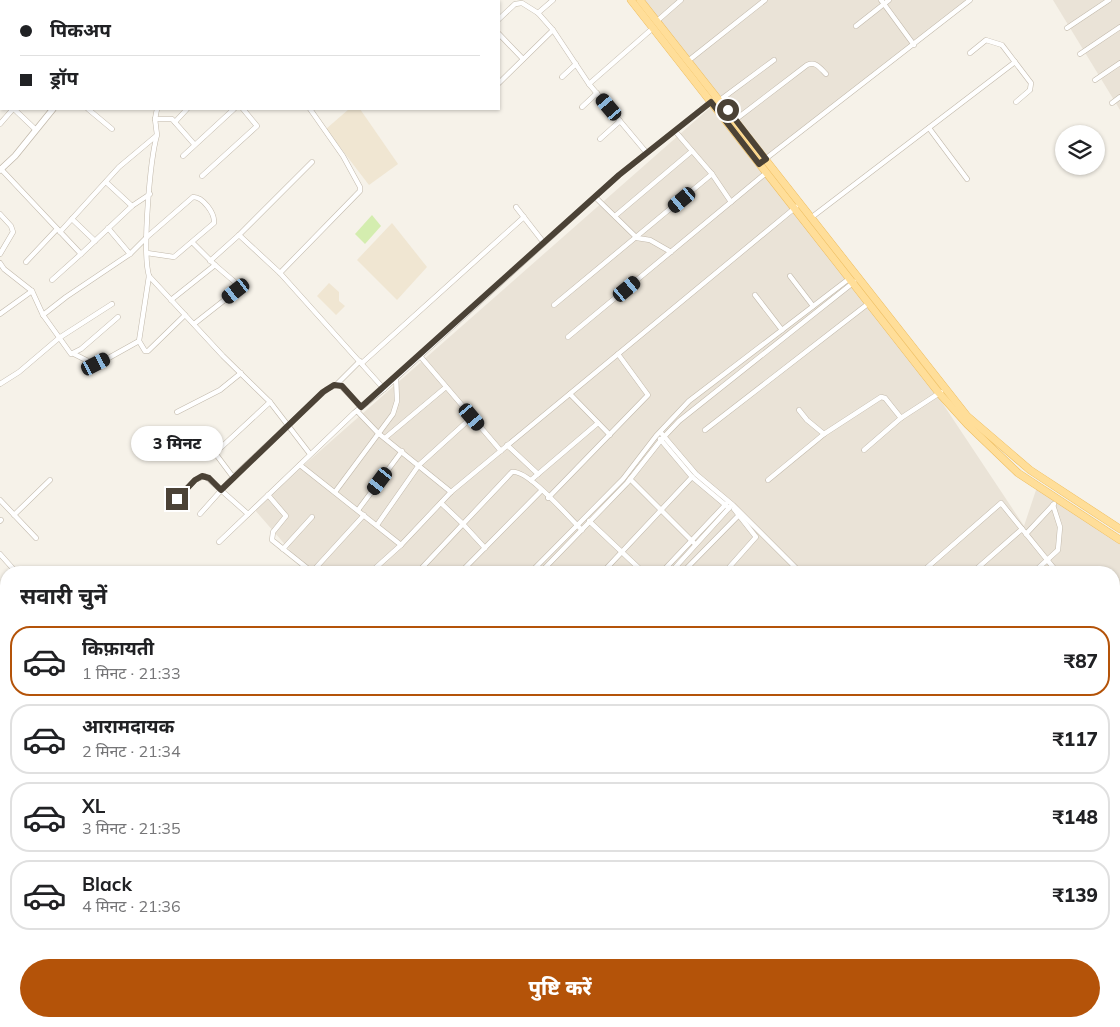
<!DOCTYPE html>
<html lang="hi">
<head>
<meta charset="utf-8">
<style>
	body { margin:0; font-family:Mulish,"Noto Sans Devanagari",sans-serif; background:#f6f6f6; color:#202124; height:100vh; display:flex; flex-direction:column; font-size:19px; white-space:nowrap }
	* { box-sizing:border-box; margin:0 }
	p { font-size:16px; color:#757577 }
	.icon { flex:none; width:28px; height:28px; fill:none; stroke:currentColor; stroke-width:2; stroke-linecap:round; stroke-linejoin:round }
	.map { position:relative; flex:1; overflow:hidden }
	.drawer { position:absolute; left:0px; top:566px; width:1120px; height:461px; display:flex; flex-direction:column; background:#fff; border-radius:20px 20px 0 0; box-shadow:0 1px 4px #0004 }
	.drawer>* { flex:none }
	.banner { position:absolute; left:0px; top:0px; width:500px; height:110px; box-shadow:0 1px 4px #0004; display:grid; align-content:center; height:110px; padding:0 20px; background:#fff }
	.tools { position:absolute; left:1055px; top:125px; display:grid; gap:10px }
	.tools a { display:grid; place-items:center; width:50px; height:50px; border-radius:50%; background:#fff; box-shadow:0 1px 4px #0004; font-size:25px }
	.end { position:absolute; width:22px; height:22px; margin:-11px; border:6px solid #4b4236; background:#fff; box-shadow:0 0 0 2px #fff }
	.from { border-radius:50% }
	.bubble { position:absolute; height:35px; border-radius:18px; background:#fff; box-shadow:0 1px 4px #0004; font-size:16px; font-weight:800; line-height:35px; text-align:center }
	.car { position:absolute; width:15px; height:30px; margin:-15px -8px; border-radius:6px; box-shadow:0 0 4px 1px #0007; background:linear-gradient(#222 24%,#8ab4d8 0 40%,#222 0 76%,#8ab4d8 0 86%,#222 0) }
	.banner b { display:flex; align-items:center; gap:18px; height:48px; font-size:19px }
	.banner b+b { border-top:1px solid #e0e0e0 }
	.banner i { width:12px; height:12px; background:#202124 }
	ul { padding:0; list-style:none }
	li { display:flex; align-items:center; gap:15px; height:70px; margin:0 10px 8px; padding:0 10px; border:2px solid #e0e0e0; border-radius:20px }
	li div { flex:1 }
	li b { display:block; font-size:19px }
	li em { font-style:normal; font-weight:800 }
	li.on { border-color:#b45309 }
	li>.icon { width:45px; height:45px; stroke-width:1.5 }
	h2 { padding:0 20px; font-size:22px; line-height:60px }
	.primary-button { display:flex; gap:10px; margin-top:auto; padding:10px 20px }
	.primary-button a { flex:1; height:58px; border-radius:30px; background:#b45309; color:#fff; font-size:20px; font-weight:800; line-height:58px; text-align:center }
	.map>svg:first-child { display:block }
	.residential { fill:#eae3d7 }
	.education { fill:#f0e6d2 }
	.green { fill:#d4edaf }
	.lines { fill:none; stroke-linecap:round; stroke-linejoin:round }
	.minor-casing { stroke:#c2b9ab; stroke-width:5.5 }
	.tertiary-casing { stroke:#c2b9ab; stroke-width:7 }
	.primary-casing { stroke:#efbe5f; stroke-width:8 }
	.minor { stroke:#fff; stroke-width:4.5 }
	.tertiary { stroke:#fff; stroke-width:5.5 }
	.primary { stroke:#ffde99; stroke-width:7 }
	.route { stroke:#4b4236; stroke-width:6 }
</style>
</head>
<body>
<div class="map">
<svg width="1120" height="1027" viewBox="0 0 1120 1027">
	<rect width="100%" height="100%" fill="#f6f2e9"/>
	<!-- residential -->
	<g class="residential">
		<path d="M644,0H968L766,159Z"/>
		<path d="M1053,0H1120V110Z"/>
		<path d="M713,105L860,279L1024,526L1037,487L1120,536V857L1114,864V572H309L254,509Z"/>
	</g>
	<!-- education -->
	<g class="education">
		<path d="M349,109H360L398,164L369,185L326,129Z"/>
		<path d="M392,223L427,267L397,300L357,260Z"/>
		<path d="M329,283L339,292V301L345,306L336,315L317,296Z"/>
	</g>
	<!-- green -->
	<path class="green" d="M372,215L381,226L365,244L355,234Z"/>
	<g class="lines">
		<!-- minor casing -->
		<g class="minor-casing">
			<g id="minor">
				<path d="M34,0L36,1"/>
				<path d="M67,0L68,1"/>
				<path d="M117,0L118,1"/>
				<path d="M208,0L209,1"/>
				<path d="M385,0L386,1"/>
				<path d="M410,0L411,1"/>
				<path d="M881,0L914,45"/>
				<path d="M166,1V0"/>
				<path d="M200,1L201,0"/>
				<path d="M247,1L248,0"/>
				<path d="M291,1L293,0"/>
				<path d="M348,1L349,0"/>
				<path d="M421,1L422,0"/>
				<path d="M0,5L1,6"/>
				<path d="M538,13L553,0"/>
				<path d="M499,19L515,4L522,3L538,13L553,30L499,83"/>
				<path d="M657,21L681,0"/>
				<path d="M856,26L889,0"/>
				<path d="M1067,28L1109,0"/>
				<path d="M553,30L589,84L646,152"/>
				<path d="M499,34L523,59"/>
				<path d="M0,36L1,35"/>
				<path d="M0,48L1,49"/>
				<path d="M970,53L986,40L1002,45L1031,83L1030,90L1016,102"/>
				<path d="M1080,54L1120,27"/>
				<path d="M688,61L765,0"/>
				<path d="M562,77L576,64"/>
				<path d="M1095,80L1120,63"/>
				<path d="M589,84L653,28"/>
				<path d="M0,95L1,96"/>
				<path d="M720,100L774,60"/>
				<path d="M1112,103L1120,97"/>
				<path d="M582,107L597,93"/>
				<path d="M14,109L36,130"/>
				<path d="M88,109L112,129"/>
				<path d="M157,109L155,119L157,135C150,160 142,252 149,276L223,356L270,402L310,454"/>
				<path d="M155,119H172L194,144"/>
				<path d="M735,120L807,65C816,61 820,68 826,74"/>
				<path d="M175,122L187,109"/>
				<path d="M0,124L13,109"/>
				<path d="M929,128L967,179"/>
				<path d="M675,131L712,174L731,202"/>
				<path d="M600,139L620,121"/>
				<path d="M183,156L234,109"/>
				<path d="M764,160L970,0"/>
				<path d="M1,169L81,254L132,206L150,194"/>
				<path d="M202,176L257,126L243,109"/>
				<path d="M106,182L132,206"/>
				<path d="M595,197L637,238L650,240L671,252"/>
				<path d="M516,207L544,243"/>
				<path d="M0,214L11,226L13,232L0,254"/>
				<path d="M615,216L692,151"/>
				<path d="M812,217L1015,62"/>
				<path d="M72,219L95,241"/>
				<path d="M108,228L130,254"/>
				<path d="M60,232L119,167L156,136"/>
				<path d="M239,235L312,162"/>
				<path d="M210,261L239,235L280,273L384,389"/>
				<path d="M26,262L57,229"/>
				<path d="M0,263L4,269L32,291L43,315L71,354L81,349L118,317"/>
				<path d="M280,273L360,191V187L343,156L310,109"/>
				<path d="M149,276L139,341L145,351H148L185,315"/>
				<path d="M790,276L813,306"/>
				<path d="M52,280L81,254"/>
				<path d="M755,295L782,330"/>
				<path d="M171,300L215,265L193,243"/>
				<path d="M554,305L712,174"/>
				<path d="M0,314L32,291"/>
				<path d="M43,315L66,297L130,254L147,237L193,197C203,197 215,213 214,223L174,257L147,253"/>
				<path d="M194,324L236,291V283L215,265"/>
				<path d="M568,337L766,173"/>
				<path d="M74,354L96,365L139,341"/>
				<path d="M420,356L501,451"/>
				<path d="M362,363L524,217"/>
				<path d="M0,384L19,372L59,338L112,304"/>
				<path d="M337,384L360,361"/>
				<path d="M570,394L610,435"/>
				<path d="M799,410L807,420L824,434L881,397L885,398L901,418L941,392"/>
				<path d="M357,411L378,433L451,492"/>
				<path d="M177,412L220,390L241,373"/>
				<path d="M705,430L869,303"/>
				<path d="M662,434L696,474L733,505L800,572"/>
				<path d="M385,438L446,387"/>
				<path d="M660,439L692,477L729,508"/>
				<path d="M507,445L538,474"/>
				<path d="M864,450L901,418"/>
				<path d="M300,465L401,545"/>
				<path d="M233,477L215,453L270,402"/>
				<path d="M630,479L695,544"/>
				<path d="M531,480L598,423"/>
				<path d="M768,480L824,434"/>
				<path d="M335,492L393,414L397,401L396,376"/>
				<path d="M268,495L286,516L273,532L272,540L312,572"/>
				<path d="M548,498L648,395L618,354"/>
				<path d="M177,499L195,480L205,476L248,514"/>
				<path d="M0,500L36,538"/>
				<path d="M358,510L402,451"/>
				<path d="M200,514L233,477L327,389L339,384L361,407"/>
				<path d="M14,515L50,480"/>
				<path d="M0,521L1,520"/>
				<path d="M589,521L643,572"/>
				<path d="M377,525L419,465L472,417"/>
				<path d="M1026,534L1054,504"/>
				<path d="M219,542L354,413L384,389L619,175L712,101"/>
				<path d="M485,548L463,524L512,472C528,469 569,518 582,530"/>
				<path d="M283,549L312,517"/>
				<path d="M0,554L16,572"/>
				<path d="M312,572L364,515"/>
				<path d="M371,572L401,545L451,492L796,207"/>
				<path d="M418,572L463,524L441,503"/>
				<path d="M461,572L541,491"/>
				<path d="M531,572L623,479L656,436L689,401L850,278"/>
				<path d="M541,572L627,483L661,440L679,421L854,282"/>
				<path d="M603,572L692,477"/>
				<path d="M662,572L726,504"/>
				<path d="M671,572L730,507"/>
				<path d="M683,572L739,515"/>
				<path d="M725,572L756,537L734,509"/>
				<path d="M922,572L1001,503L1057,572"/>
				<path d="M973,572L1022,529"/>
				<path d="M1034,572L1058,550L1060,527L1053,505"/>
				<path d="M0,594L6,589"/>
				<path d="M1114,607L1120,600"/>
				<path d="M0,653L6,660"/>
				<path d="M1114,658L1120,669"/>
				<path d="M1114,715L1120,709"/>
				<path d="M1114,764L1120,758"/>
				<path d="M1114,809L1120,803"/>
				<path d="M0,817L6,829"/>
				<path d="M1114,850L1120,844"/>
				<path d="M0,897L6,895"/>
				<path d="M1114,898L1120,893"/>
				<path d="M1114,944L1120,939"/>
				<path d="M2,953L6,949"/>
				<path d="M1114,976L1120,980"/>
				<path d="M1114,979L1120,973"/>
				<path d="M0,982L6,995"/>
				<path d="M19,1021L22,1027"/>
				<path d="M401,1021L407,1027"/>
				<path d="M474,1021L480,1027"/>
				<path d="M484,1021L489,1027"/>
				<path d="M941,1021L950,1027"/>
				<path d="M236,1027L242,1021"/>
				<path d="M283,1027L289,1021"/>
				<path d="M450,1027L455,1021"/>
				<path d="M824,1027L828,1021"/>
				<path d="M862,1027L866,1021"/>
				<path d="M895,1027L899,1021"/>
				<path d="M933,1027L937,1021"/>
				<path d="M961,1027L965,1021"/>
				<path d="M997,1027L1001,1021"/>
				<path d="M1038,1027L1043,1021"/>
				<path d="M1063,1027L1065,1021"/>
				<path d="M1097,1027L1099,1021"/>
			</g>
		</g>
		<!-- tertiary casing -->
		<g class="tertiary-casing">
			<g id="tertiary">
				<path d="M152,1L153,0"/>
				<path d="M0,170L15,156L53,109"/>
			</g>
		</g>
		<!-- primary casing -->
		<g class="primary-casing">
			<g id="primary">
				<path d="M631,0L939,393L967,424L1018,473L1120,540"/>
				<path d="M640,0L967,416L1030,470L1120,529"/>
			</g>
		</g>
		<!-- minor -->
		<use href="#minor" class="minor"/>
		<!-- tertiary -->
		<use href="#tertiary" class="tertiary"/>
		<!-- primary -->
		<use href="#primary" class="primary"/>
	</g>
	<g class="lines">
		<!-- route -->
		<path class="route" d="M177,499L195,480L202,476L209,478L221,490L323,392L334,385L342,386L361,407L619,175L711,102L759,164L766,159L728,110"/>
	</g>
</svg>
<div class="tools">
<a><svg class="icon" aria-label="layers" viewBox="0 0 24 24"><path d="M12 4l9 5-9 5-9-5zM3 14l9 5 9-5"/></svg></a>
</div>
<i class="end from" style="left:728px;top:110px"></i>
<i class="end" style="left:177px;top:499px"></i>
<div class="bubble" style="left:131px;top:426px;width:92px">3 मिनट</div>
<i class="car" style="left:609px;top:107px;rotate:320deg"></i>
<i class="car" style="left:682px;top:200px;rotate:230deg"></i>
<i class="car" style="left:627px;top:289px;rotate:50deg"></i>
<i class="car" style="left:236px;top:291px;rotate:232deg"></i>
<i class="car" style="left:96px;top:364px;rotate:63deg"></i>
<i class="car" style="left:472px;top:417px;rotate:140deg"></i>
<i class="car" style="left:380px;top:481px;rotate:217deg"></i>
<div class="banner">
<b><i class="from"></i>पिकअप</b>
<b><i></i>ड्रॉप</b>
</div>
<section class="drawer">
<h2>सवारी चुनें</h2>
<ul>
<li class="on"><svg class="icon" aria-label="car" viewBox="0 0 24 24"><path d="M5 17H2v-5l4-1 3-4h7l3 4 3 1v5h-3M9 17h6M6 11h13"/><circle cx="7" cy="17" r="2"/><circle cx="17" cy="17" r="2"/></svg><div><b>किफ़ायती</b><p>1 मिनट · 21:33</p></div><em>₹87</em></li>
<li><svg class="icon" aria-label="car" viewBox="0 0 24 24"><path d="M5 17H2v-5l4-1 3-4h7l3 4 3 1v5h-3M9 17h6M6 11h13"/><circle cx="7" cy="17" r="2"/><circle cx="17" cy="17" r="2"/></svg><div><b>आरामदायक</b><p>2 मिनट · 21:34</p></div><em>₹117</em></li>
<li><svg class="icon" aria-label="car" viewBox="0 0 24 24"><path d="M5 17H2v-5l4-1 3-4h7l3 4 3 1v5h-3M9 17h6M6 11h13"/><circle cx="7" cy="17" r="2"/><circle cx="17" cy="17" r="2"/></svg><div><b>XL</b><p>3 मिनट · 21:35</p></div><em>₹148</em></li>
<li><svg class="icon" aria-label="car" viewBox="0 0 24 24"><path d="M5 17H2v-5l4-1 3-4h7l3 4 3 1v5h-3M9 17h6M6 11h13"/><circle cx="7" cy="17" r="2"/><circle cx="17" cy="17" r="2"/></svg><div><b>Black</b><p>4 मिनट · 21:36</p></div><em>₹139</em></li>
</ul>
<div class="primary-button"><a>पुष्टि करें</a></div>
</section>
</div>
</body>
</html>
